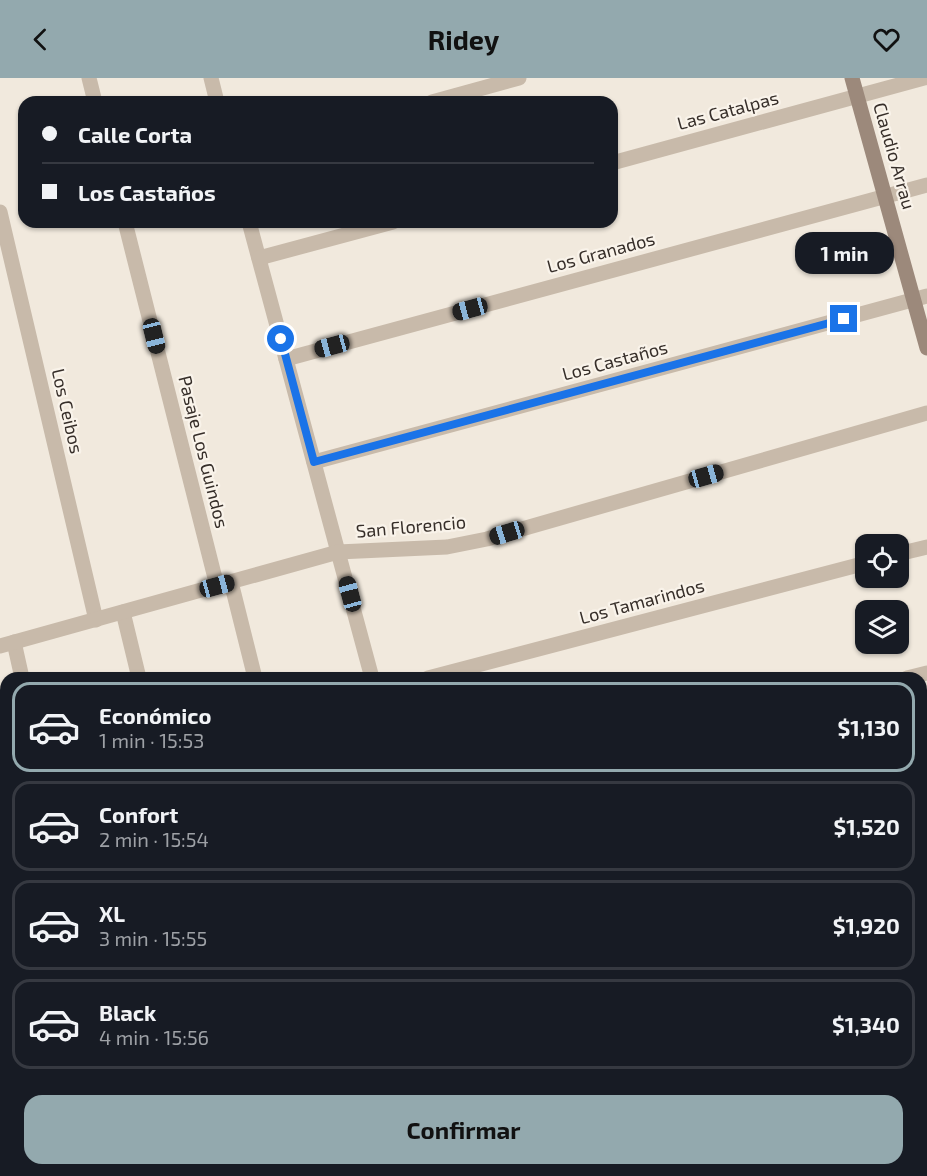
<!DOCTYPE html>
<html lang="es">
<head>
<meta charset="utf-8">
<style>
	body { margin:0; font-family:"Exo 2",sans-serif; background:#242831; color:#f1f3f6; height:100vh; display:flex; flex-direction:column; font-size:22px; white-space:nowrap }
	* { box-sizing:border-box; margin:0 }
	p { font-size:20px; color:#9ea1a6 }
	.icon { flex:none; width:33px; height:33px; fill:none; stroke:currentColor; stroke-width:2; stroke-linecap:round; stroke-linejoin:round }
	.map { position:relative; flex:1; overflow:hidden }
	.sheet { position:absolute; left:0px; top:594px; width:927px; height:504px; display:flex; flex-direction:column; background:#171b24; border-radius:18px 18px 0 0; box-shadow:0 2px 4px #0004 }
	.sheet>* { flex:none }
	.hud { position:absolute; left:18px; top:18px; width:600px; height:132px; border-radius:18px; box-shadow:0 2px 4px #0004; display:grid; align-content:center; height:132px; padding:0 24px; background:#171b24 }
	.tools { position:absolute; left:855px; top:456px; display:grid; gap:12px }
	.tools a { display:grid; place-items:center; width:54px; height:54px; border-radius:12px; background:#171b24; box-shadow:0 2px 4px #0004; font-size:30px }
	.end { position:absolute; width:27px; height:27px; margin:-14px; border:8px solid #1a73e8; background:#fff; box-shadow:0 0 0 3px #fff }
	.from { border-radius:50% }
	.bubble { position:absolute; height:42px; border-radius:18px; background:#171b24; box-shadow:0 2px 4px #0004; font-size:20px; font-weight:700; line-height:42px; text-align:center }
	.car { position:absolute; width:18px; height:36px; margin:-18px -9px; border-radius:8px; box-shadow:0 0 4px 2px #0007; background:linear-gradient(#222 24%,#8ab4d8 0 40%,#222 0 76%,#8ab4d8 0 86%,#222 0) }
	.hud b { display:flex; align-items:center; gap:21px; height:57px; font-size:22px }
	.hud b+b { border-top:2px solid #363941 }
	.hud i { width:15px; height:15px; background:#f1f3f6 }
	ul { padding:10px 0 0; list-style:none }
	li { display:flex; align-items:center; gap:18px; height:90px; margin:0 12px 9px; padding:0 12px; border:3px solid #363941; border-radius:18px }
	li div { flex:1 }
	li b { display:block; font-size:22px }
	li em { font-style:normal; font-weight:700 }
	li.current { border-color:#93a9ae }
	li>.icon { width:54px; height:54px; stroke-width:1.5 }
	.button { display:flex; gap:12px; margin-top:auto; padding:12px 24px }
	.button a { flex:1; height:69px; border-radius:18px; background:#93a9ae; color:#111; font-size:24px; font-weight:700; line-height:69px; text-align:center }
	header { display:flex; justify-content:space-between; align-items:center; height:78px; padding:0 24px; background:#93a9ae; color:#111; font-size:27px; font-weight:700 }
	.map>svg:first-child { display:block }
	.building { fill:#bf704e }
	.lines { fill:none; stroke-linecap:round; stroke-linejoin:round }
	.path { stroke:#b4a494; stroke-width:4; stroke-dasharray:3 3; stroke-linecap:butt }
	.street { stroke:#c8baaa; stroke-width:15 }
	.secondary { stroke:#9c897b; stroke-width:15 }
	.primary { stroke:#77665b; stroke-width:15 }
	.route { stroke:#1a73e8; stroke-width:8 }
	.labels { text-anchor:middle; stroke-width:4.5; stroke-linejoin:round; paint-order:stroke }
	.street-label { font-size:18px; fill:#362e29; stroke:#f9f3ea }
</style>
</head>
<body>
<header><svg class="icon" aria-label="back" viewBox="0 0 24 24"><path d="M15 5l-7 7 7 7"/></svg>Ridey<svg class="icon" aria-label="heart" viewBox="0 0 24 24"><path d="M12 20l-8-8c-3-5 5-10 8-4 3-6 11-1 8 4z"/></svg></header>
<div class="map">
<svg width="927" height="1098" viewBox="0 0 927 1098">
	<rect width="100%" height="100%" fill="#f1e9dd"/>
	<!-- building -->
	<path class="building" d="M770,1092H829L830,1098H772Z"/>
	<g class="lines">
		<!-- path -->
		<path class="path" d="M679,1098L701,1092"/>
		<!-- street -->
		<g class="street">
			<path d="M89,0L95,24"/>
			<path d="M211,0L217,24"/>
			<path d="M432,24L519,0"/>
			<path d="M612,85L924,0"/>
			<path d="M0,134L96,542"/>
			<path d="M125,144L217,508"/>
			<path d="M249,144L372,600"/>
			<path d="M259,180L393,144"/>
			<path d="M286,281L927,107"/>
			<path d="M314,384L927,218"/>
			<path d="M898,476L927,469"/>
			<path d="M231,504L255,600"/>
			<path d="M123,534L139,600"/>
			<path d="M14,564L22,600"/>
			<path d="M0,568L338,474L447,469L487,461L927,335"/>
			<path d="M428,600L866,485"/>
			<path d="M907,600L927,595"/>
			<path d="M921,720L927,719"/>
			<path d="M921,843L927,841"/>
			<path d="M0,1015L6,1043"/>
			<path d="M16,1092L18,1098"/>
			<path d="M137,1092L138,1098"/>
			<path d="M260,1092L262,1098"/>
			<path d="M381,1092L383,1098"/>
			<path d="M754,1092L755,1098"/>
		</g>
		<!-- secondary -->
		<path class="secondary" d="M852,0L927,270"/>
		<!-- primary -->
		<g class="primary">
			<path d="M921,989L927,987"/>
			<path d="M921,1022L927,1020"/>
			<path d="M504,1098L526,1092"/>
			<path d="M639,1098L661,1092"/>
		</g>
	</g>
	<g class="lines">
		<!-- route -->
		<path class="route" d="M281,261L314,384L844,241"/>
	</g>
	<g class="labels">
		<!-- street labels -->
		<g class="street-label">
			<text transform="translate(728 33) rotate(-15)" y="6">Las Catalpas</text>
			<text transform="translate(894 78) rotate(74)" y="6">Claudio Arrau</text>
			<text transform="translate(601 175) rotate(-15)" y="6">Los Granados</text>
			<text transform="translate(615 283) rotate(-15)" y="6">Los Castaños</text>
			<text transform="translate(67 333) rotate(77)" y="6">Los Ceibos</text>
			<text transform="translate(203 374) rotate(76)" y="6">Pasaje Los Guindos</text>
			<text transform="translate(411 449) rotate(-5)" y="6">San Florencio</text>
			<text transform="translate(642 524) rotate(-15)" y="6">Los Tamarindos</text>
		</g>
	</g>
</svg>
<div class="tools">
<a><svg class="icon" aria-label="locate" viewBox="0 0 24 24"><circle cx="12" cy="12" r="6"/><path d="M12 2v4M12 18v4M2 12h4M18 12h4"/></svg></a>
<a><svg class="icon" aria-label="layers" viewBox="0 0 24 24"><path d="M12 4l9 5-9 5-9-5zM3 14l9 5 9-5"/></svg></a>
</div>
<i class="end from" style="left:281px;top:261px"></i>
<i class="end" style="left:844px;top:241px"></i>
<div class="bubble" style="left:795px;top:154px;width:99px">1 min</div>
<i class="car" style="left:470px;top:231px;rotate:255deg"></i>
<i class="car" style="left:154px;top:258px;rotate:166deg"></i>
<i class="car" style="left:332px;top:268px;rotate:255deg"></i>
<i class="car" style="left:706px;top:398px;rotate:74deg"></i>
<i class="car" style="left:507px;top:455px;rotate:253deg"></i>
<i class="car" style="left:217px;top:508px;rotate:75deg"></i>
<i class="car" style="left:350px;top:516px;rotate:345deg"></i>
<div class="hud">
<b><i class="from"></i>Calle Corta</b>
<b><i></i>Los Castaños</b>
</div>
<section class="sheet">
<ul>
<li class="current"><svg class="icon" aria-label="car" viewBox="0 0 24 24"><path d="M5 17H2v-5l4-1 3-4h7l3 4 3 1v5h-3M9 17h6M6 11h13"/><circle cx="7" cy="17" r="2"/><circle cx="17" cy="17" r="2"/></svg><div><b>Económico</b><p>1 min · 15:53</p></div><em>$1,130</em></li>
<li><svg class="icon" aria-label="car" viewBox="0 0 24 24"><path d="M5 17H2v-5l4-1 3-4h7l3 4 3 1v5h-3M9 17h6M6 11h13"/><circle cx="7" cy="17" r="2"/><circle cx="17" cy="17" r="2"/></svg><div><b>Confort</b><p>2 min · 15:54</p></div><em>$1,520</em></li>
<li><svg class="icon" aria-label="car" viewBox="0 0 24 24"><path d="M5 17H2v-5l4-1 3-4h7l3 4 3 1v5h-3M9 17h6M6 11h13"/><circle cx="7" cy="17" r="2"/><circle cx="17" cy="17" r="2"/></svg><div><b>XL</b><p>3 min · 15:55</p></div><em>$1,920</em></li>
<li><svg class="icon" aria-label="car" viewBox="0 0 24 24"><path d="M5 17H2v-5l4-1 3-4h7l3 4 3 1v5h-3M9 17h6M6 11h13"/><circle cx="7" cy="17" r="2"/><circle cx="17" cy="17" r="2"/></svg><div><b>Black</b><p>4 min · 15:56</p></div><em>$1,340</em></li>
</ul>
<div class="button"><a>Confirmar</a></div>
</section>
</div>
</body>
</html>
